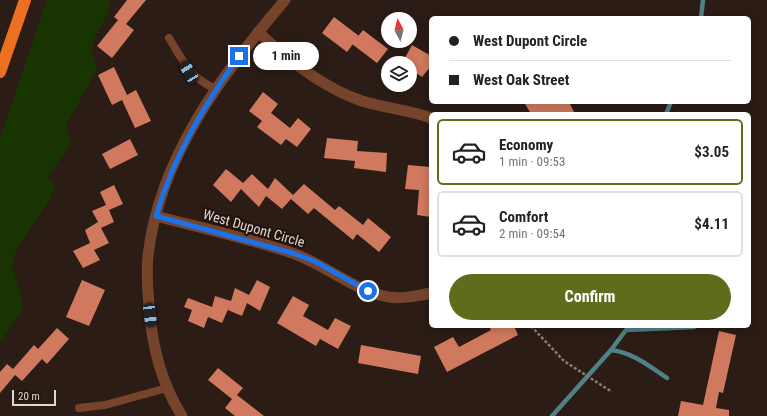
<!DOCTYPE html>
<html lang="en">
<head>
<meta charset="utf-8">
<style>
	body { margin:0; font-family:"Roboto Condensed",sans-serif; background:#f2f2f2; color:#222; height:100vh; display:flex; flex-direction:column; font-size:15px; white-space:nowrap }
	* { box-sizing:border-box; margin:0 }
	p { font-size:13px; color:#767676 }
	.icon { flex:none; width:22px; height:22px; fill:none; stroke:currentColor; stroke-width:2; stroke-linecap:round; stroke-linejoin:round }
	.map { position:relative; flex:1; overflow:hidden }
	.panel { position:absolute; left:429px; top:112px; width:322px; height:216px; display:flex; flex-direction:column; background:#fff; border-radius:6px; box-shadow:0 2px 10px #0003 }
	.panel>* { flex:none }
	.banner { position:absolute; left:429px; top:16px; width:322px; height:88px; border-radius:6px; box-shadow:0 2px 10px #0003; display:grid; align-content:center; height:88px; padding:0 20px; background:#fff }
	.needle { width:26px; rotate:353deg }
	.controls { position:absolute; left:381px; top:12px; display:grid; gap:8px }
	.controls a { display:grid; place-items:center; width:36px; height:36px; border-radius:50%; background:#fff; box-shadow:0 2px 10px #0003; font-size:20px }
	.scale { position:absolute; left:12px; bottom:10px; width:44px; box-sizing:border-box; padding-left:4px; border:2px solid #e0d5d0; border-top:0; font-size:11px; line-height:14px; white-space:nowrap; color:#e0d5d0; -webkit-text-stroke:3px #21120c; paint-order:stroke }
	.end { position:absolute; width:18px; height:18px; margin:-9px; border:5px solid #1a73e8; background:#fff; box-shadow:0 0 0 2px #fff }
	.from { border-radius:50% }
	.bubble { position:absolute; height:28px; border-radius:14px; background:#fff; box-shadow:0 2px 10px #0003; font-size:13px; font-weight:700; line-height:28px; text-align:center }
	.car { position:absolute; width:12px; height:24px; margin:-12px -6px; border-radius:5px; box-shadow:0 0 3px 1px #0007; background:linear-gradient(#222 24%,#8ab4d8 0 40%,#222 0 76%,#8ab4d8 0 86%,#222 0) }
	.banner b { display:flex; align-items:center; gap:14px; height:38px; font-size:15px }
	.banner b+b { border-top:1px solid #e0e0e0 }
	.banner i { width:10px; height:10px; background:#222 }
	ul { padding:7px 0 0; list-style:none }
	li { display:flex; align-items:center; gap:12px; height:66px; margin:0 8px 6px; padding:0 12px; border:2px solid #e0e0e0; border-radius:6px }
	li div { flex:1 }
	li b { display:block; font-size:15px }
	li em { font-style:normal; font-weight:700 }
	li.selected { border-color:#606c1b }
	li>.icon { width:36px; height:36px; stroke-width:1.5 }
	.primary-button { display:flex; gap:8px; margin-top:auto; padding:8px 20px }
	.primary-button a { flex:1; height:46px; border-radius:24px; background:#606c1b; color:#fff; font-size:16px; font-weight:700; line-height:46px; text-align:center }
	.map>svg:first-child { display:block }
	.green { fill:#183501 }
	.lines { fill:none; stroke-linecap:round; stroke-linejoin:round }
	.stream { stroke:#508186; stroke-width:4.5 }
	.building { fill:#d0795f }
	.path { stroke:#897c76; stroke-width:2.5; stroke-dasharray:3 2; stroke-linecap:butt }
	.service { stroke:#76442a; stroke-width:8 }
	.minor { stroke:#76442a; stroke-width:11 }
	.motorway { stroke:#ed6f22; stroke-width:12 }
	.route { stroke:#1a73e8; stroke-width:5 }
	.labels { text-anchor:middle; stroke-width:4; stroke-linejoin:round; paint-order:stroke }
	.street-label { font-size:14px; fill:#e0d5d0; stroke:#21120c }
</style>
</head>
<body>
<div class="map">
<svg width="767" height="416" viewBox="0 0 767 416">
	<rect width="100%" height="100%" fill="#2b1c15"/>
	<!-- green -->
	<path class="green" d="M47,0H109C111,20 93,30 92,50C92,56 95,63 97,69L66,126L71,143L48,176L55,187L50,199L16,250L12,267L19,288L23,309L0,343V138Z"/>
	<g class="lines">
		<!-- stream -->
		<g class="stream">
			<path d="M701,18L703,0"/>
			<path d="M666,114L671,102"/>
			<path d="M627,330L694,327"/>
			<path d="M611,350C634,353 649,366 667,378"/>
			<path d="M552,416L611,350L629,326"/>
		</g>
	</g>
	<!-- building -->
	<g class="building">
		<path d="M127,0H146L126,24L134,30L112,58L97,46L118,20L114,17Z"/>
		<path d="M334,17L359,36L347,52L322,33Z"/>
		<path d="M363,30L388,49L377,63L352,44Z"/>
		<path d="M412,45L431,56V66L422,77L410,69V63H402Z"/>
		<path d="M114,67L127,95L136,90L151,121L135,128L122,100L112,105L98,75Z"/>
		<path d="M263,92L278,104L271,113L290,128L298,118L311,129L297,147L286,139L281,145L257,127L262,121L249,111Z"/>
		<path d="M524,102H569L575,114H531Z"/>
		<path d="M327,138L358,141L357,151L387,153L386,172L354,168L355,161L324,158Z"/>
		<path d="M130,139L138,155L110,169L102,154Z"/>
		<path d="M408,165L430,167L429,188H431V217L417,215L419,190L405,189Z"/>
		<path d="M226,169L243,183L252,174L268,189L275,178L293,195L304,184L335,210L339,206L363,225L368,218L391,237L379,252L357,234L353,240L314,208L308,214L291,199L282,209L266,196L259,207L241,189L231,202L213,185Z"/>
		<path d="M114,185L123,204L109,210L114,222L101,228L109,243L94,250L100,260L83,268L73,251L90,243L85,230L98,222L92,211L106,205L100,192Z"/>
		<path d="M82,280L105,290L89,326L66,317Z"/>
		<path d="M257,280L270,287L260,311L247,303L242,316L228,310L230,305L222,323L208,317L204,328L188,321L192,310L184,307L188,298L212,307L215,296L231,301L235,288L249,295Z"/>
		<path d="M293,296L309,305L303,316L328,330L335,318L351,326L338,349L320,339L316,346L277,323Z"/>
		<path d="M489,326H514L518,335L447,372L434,347L453,337L459,347L491,330Z"/>
		<path d="M57,328L69,339L47,364L42,359L22,381L15,375L0,393V372L7,364L13,369L34,345L38,349Z"/>
		<path d="M719,331L736,335L723,393L719,392L716,408L729,410V416H678L681,401L703,405Z"/>
		<path d="M361,345L421,356L418,374L358,363Z"/>
		<path d="M218,368L243,388L237,395L264,416H235L225,408L232,399L208,380Z"/>
	</g>
	<g class="lines">
		<!-- path -->
		<path class="path" d="M531,326L564,361L612,392"/>
		<!-- service -->
		<g class="service">
			<path d="M169,38C184,62 189,77 216,89"/>
			<path d="M79,408L105,405L167,388"/>
		</g>
		<!-- minor -->
		<g class="minor">
			<path d="M258,32C288,60 323,88 362,101C385,108 409,110 431,118"/>
			<path d="M156,216C201,228 247,238 292,253C325,264 353,291 389,297C403,299 417,296 431,293"/>
			<path d="M182,416C161,383 152,346 149,307C148,290 146,273 148,256C159,157 223,73 285,0"/>
		</g>
		<!-- motorway -->
		<path class="motorway" d="M0,72L25,0"/>
	</g>
	<g class="lines">
		<!-- route -->
		<path class="route" d="M239,56C204,106 173,157 156,216L292,253L314,261L368,291"/>
	</g>
	<g class="labels">
		<!-- street labels -->
		<g class="street-label">
			<text transform="translate(254 228) rotate(16)" y="5">West Dupont Circle</text>
		</g>
	</g>
</svg>
<div class="controls">
<a><svg class="needle" viewBox="-14 -14 28 28"><path d="M0-13l5 13h-10z" fill="#e53935"/><path d="M0 13l5-13h-10z" fill="#767676"/></svg></a>
<a><svg class="icon" aria-label="layers" viewBox="0 0 24 24"><path d="M12 4l9 5-9 5-9-5zM3 14l9 5 9-5"/></svg></a>
</div>
<div class="scale">20 m</div>
<i class="end from" style="left:368px;top:291px"></i>
<i class="end" style="left:239px;top:56px"></i>
<div class="bubble" style="left:253px;top:42px;width:66px">1 min</div>
<i class="car" style="left:189px;top:72px;rotate:329deg"></i>
<i class="car" style="left:150px;top:315px;rotate:173deg"></i>
<div class="banner">
<b><i class="from"></i>West Dupont Circle</b>
<b><i></i>West Oak Street</b>
</div>
<section class="panel">
<ul>
<li class="selected"><svg class="icon" aria-label="car" viewBox="0 0 24 24"><path d="M5 17H2v-5l4-1 3-4h7l3 4 3 1v5h-3M9 17h6M6 11h13"/><circle cx="7" cy="17" r="2"/><circle cx="17" cy="17" r="2"/></svg><div><b>Economy</b><p>1 min · 09:53</p></div><em>$3.05</em></li>
<li><svg class="icon" aria-label="car" viewBox="0 0 24 24"><path d="M5 17H2v-5l4-1 3-4h7l3 4 3 1v5h-3M9 17h6M6 11h13"/><circle cx="7" cy="17" r="2"/><circle cx="17" cy="17" r="2"/></svg><div><b>Comfort</b><p>2 min · 09:54</p></div><em>$4.11</em></li>
</ul>
<div class="primary-button"><a>Confirm</a></div>
</section>
</div>
</body>
</html>
